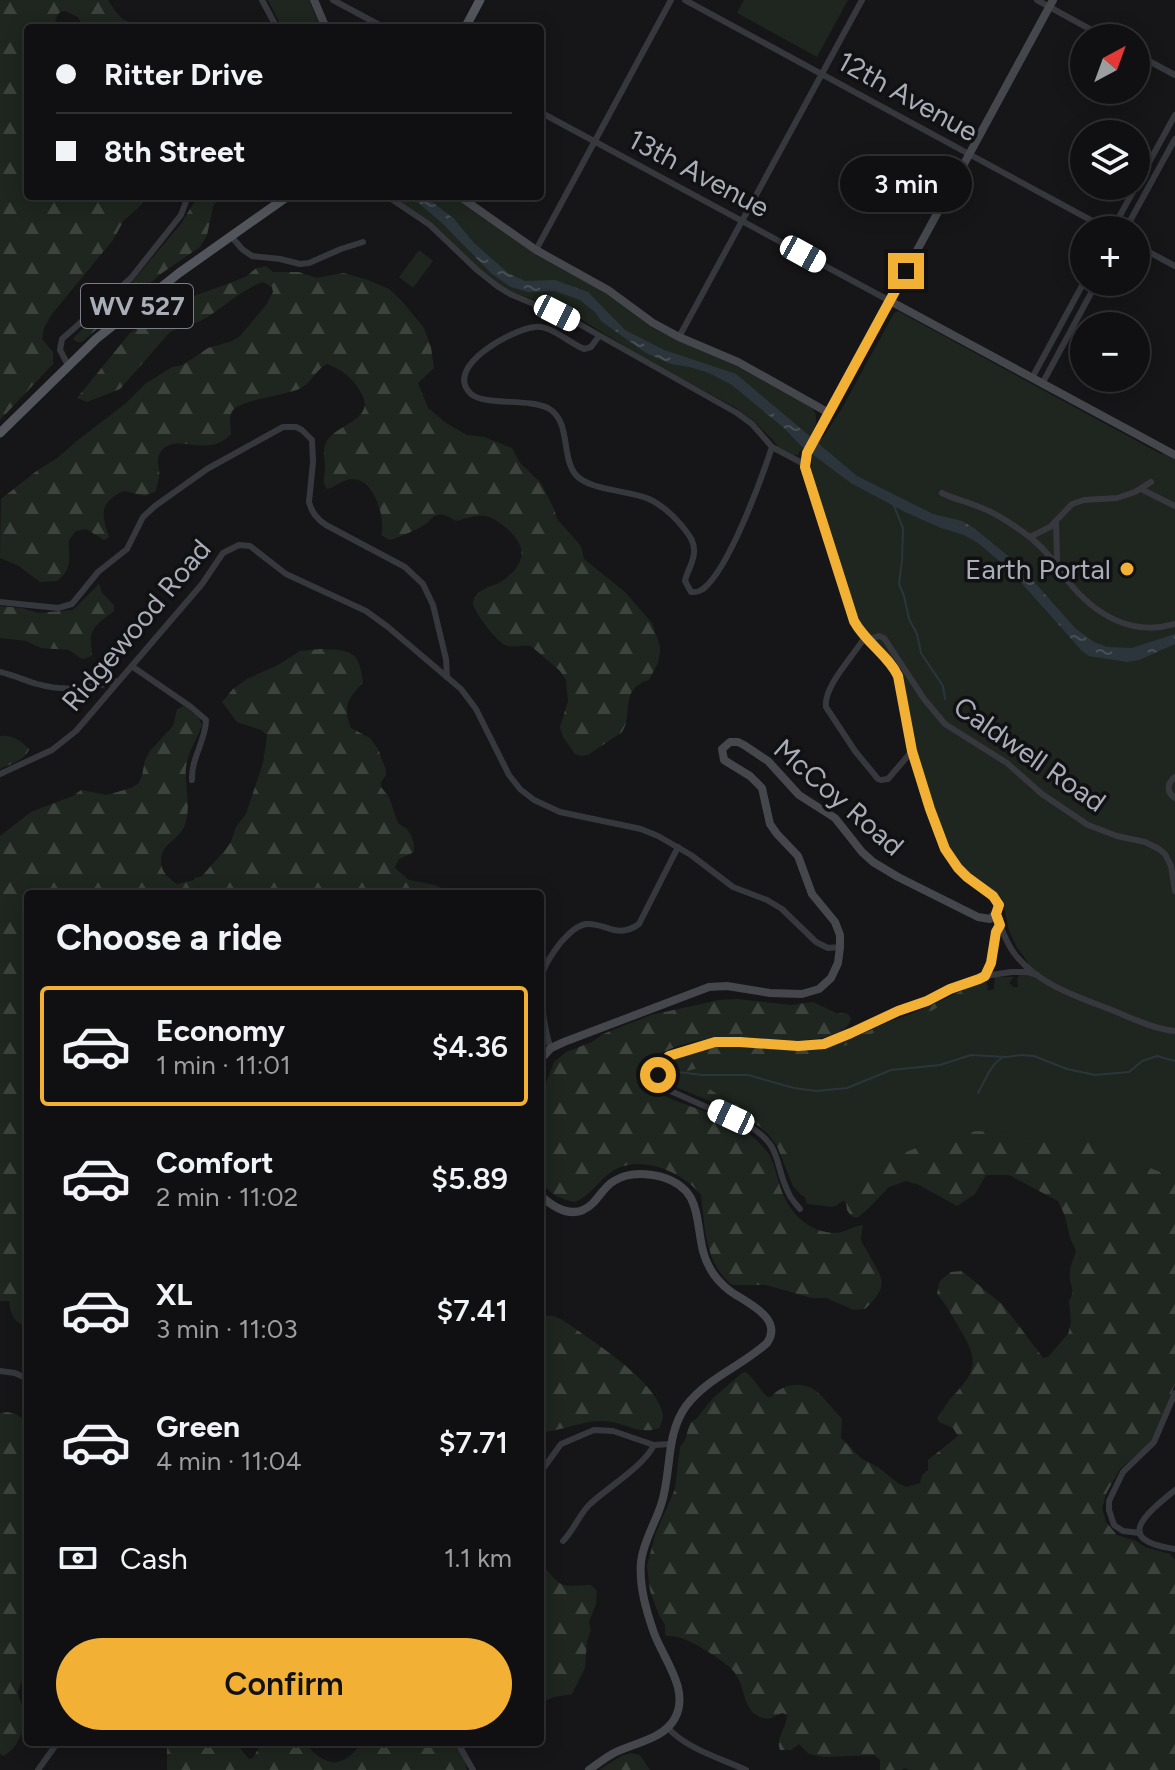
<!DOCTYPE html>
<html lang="en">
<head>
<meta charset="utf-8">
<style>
	body { margin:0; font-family:Figtree,sans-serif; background:#19191b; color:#f1f3f6; height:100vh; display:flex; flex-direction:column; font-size:30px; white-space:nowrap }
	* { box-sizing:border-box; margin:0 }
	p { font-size:26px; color:#9c9d9f }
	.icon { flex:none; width:44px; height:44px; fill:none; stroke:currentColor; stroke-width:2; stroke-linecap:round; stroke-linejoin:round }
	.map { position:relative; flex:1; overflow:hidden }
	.panel { position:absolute; left:24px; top:890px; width:520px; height:856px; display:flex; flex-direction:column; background:#101012; border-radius:8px; box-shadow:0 4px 20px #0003,0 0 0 2px #303032 }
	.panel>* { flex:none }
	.banner { position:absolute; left:24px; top:24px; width:520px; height:176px; border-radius:8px; box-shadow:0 4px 20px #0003,0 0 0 2px #303032; display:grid; align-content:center; height:176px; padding:0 32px; background:#101012 }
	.needle { width:52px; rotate:41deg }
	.buttons { position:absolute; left:1070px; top:24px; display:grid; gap:16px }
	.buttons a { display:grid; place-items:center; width:80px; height:80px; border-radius:50%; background:#101012; box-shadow:0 4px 20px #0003,0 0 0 2px #303032; font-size:40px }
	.end { position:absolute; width:36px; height:36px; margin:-18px; border:10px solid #f2b134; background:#111; box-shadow:0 0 0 4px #111 }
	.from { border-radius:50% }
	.bubble { position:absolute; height:56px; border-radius:28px; background:#101012; box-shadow:0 4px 20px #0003,0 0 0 2px #303032; font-size:26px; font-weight:600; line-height:56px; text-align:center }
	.car { position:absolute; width:24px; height:48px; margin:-24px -12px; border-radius:10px; box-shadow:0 0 6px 2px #0007; background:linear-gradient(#fff 24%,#345 0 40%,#fff 0 76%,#345 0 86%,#fff 0) }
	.banner b { display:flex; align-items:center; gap:28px; height:76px; font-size:30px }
	.banner b+b { border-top:2px solid #303032 }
	.banner i { width:20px; height:20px; background:#f1f3f6 }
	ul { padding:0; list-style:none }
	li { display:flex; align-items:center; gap:24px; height:120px; margin:0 16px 12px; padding:0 16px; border:4px solid transparent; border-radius:8px }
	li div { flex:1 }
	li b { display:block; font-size:30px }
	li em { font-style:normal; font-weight:600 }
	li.on { border-color:#f2b134 }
	li>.icon { width:72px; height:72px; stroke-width:1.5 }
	h2 { padding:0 32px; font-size:36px; line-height:96px }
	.pay { display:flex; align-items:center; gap:20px; height:88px; padding:0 32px; font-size:30px }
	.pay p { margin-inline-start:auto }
	.cta { display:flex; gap:16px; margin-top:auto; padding:16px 32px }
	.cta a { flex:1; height:92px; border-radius:48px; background:#f2b134; color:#111; font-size:32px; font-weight:600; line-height:92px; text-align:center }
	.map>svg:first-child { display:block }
	.forest { fill:url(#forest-firs) }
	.green { fill:#1e261f }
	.water { fill:url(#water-ripples) }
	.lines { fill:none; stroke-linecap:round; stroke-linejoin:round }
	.stream { stroke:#2c353c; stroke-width:2 }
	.street { stroke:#37383d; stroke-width:6 }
	.secondary { stroke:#45474d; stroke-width:8 }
	.primary { stroke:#53555c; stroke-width:9 }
	.route { stroke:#f2b134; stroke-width:10 }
	.poi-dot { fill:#f2b134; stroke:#111113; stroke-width:3 }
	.labels { text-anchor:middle; stroke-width:7; stroke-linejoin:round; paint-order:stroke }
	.shield { fill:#111113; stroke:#7b7e86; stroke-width:2 }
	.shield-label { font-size:26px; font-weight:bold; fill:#a8adb8 }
	.street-label { font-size:28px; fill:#a8adb8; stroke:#111113 }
	.poi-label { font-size:28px; fill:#a8adb8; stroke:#111113; text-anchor:end }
</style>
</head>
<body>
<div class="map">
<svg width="1175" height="1770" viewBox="0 0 1175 1770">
	<defs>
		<pattern id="forest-firs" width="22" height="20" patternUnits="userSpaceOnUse" patternTransform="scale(2)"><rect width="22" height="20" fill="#1e261f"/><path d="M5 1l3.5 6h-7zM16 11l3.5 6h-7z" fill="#3c433d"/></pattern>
		<pattern id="water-ripples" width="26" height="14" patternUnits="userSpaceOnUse" patternTransform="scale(2)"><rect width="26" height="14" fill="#2c353c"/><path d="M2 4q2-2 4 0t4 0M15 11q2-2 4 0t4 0" fill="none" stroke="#485056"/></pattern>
	</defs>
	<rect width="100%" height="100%" fill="#161618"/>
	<!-- forest -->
	<g class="forest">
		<path d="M0,0H108C114,9 120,21 132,23C136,25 141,22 145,23C147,23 156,27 158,28H84L78,17L65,11C55,12 55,21 56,28H28V196H148L137,209L124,220L113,240L52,314L44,328L42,339L53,352V364L0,420Z"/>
		<path d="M198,196H220L213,207L207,235L200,247L162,273L82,342H77L73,339L90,321L107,309L132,282L180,225Z"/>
		<path d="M266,266L273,272H299L316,278L344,273L368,280L389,289L401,300L424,328L431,347L434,368L418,383L428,408L446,423L467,435L484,437L512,448L520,463L541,483L554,509L557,519L581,546L584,559L625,592L652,623L660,646V652L658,663L649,680C618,689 634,714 622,732L588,755L581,756L575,754L563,737L560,727L568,701L566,680L560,671L531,646C523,645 512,648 505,645C497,642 474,612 473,604C473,602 474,600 474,598C485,584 495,588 506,578C529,560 525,543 504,526C484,511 479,515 457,521C451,519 444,513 438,515C432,516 432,519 427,523C421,528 398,538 390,540L381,535C386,518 374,477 351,479C342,480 335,487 327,489C322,481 324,480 325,472C326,461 321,452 327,441C336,424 379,419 360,391C351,376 342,370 327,364C315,370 311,384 299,389C285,395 242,400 233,410C228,416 231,427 231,434C206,461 174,429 160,453C156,460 159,464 159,471C160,478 157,485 156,491L145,496L124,491C99,502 101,514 109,537L104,540L86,529L76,531L69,540C68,558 74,568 57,581L40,582L19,566L0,558L1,499L38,470L56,459L78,440L125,404L145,384L172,367L183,365L208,348L232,341L240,336L266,305L273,292L272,287L263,282C241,290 224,307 204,319C193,326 180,325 169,333L120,389L87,402L77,398L130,333L196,295L228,284L247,276L255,269Z"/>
		<path d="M99,584L102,593L114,605V611C104,619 89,627 91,642C91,647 92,651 92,656L82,659L69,650L41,648L26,641L0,638V606L22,608L38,613L72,610L76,607Z"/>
		<path d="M320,649C351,650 359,650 363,682C348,700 342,705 351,728L370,738L378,749L386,770V775L381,782V787L389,797L398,823L406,828L411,835L414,844V852L398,860L395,868L409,880L435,885L453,894H28V1327C14,1323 11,1315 9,1301H0V836L31,812L73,796L81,790L107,795L131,788L138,784L142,776L145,760L150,751L173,726L177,709L184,706L198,717L202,725C197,739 188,752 186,767C184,786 193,810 183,829C176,840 162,845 161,859C160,871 168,878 177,884L194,880V878L202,876L226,849L231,842L236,827L246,814L263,763L267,735L261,730L237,722L222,702L233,689L247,679L278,665L300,651Z"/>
		<path d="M0,736C12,734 21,741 29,749C26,760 10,764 0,769Z"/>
		<path d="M981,981L986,982L988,987L987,992L1175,1043V1384L1155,1438L1120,1469L1107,1492L1102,1508L1106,1522L1117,1535L1136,1541L1145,1547L1170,1554L1175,1560V1770H909L905,1768L901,1770H880V1760L874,1755L824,1757L809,1754L799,1744L791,1750H780C775,1739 787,1727 787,1715L782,1713L769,1719C742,1717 747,1690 735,1673C727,1662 690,1639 677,1637C673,1636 669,1637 665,1635V1625L659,1615L650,1591L647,1566L655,1535L675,1489L680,1447L685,1440L690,1423L697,1418L713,1398L742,1373L745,1372C754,1377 759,1390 768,1397H771C781,1385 799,1381 813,1389C822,1394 834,1411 842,1419L841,1438L862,1459L878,1467L899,1484L907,1487L920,1483L922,1475L928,1470V1460L958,1436L953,1428L939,1422L937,1418C943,1411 946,1403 952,1397C979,1369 978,1359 958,1326C951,1314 946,1304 937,1294L939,1283L942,1279L951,1272L962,1271L1004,1306L1043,1358L1048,1357L1068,1334L1071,1323L1069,1301C1077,1287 1068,1286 1070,1272C1070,1266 1074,1258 1076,1251L1070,1238L1065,1216L1058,1201L1009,1175H986L975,1194L957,1206L917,1184L906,1181L889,1187L868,1209L857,1218L851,1216L847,1210L846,1202L840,1200L818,1202L801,1195L793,1186L777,1146L767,1133L759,1126L724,1107L676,1087L666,1076L664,1068C691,1031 766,1052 805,1050C828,1048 848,1040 869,1031C876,1028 884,1023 891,1021C922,1011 952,996 981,981Z"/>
		<path d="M737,999L791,1005L813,1002L836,1013L848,1014L851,1019C845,1042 792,1041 772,1041C766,1040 759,1042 753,1042C739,1041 725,1038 710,1039C688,1041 657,1051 642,1067C643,1071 642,1076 644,1079C652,1097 697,1107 714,1115C725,1119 737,1125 747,1132C755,1138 763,1146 769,1154C774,1163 776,1173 779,1183C786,1208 805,1232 834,1233C845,1233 852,1226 863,1225C863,1229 861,1233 861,1237C861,1241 864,1246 866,1249C880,1277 893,1283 865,1309L854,1310L826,1298H812L766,1285H732C705,1263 705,1228 701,1195C683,1172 642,1154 614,1170C599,1179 592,1195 575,1202C559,1199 550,1194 540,1180V1099L554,1062L566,1052L592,1042L603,1034L651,1015L719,1000Z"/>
		<path d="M540,1315L553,1316L561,1319C588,1338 653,1378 662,1411C664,1418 662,1422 659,1428C639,1436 623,1421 603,1421C582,1420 561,1432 540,1432Z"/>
		<path d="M8,1412L18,1415L28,1424V1670C25,1676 18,1687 18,1693C19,1700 24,1705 24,1712C26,1727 18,1750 3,1756L0,1753V1413Z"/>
		<path d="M540,1565C548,1569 549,1574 556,1580C565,1590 579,1584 591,1585L597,1591L596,1604L589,1622L591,1630L587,1641L585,1668L572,1694L554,1697L540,1703Z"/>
		<path d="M170,1742H235L249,1759L253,1758L262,1742H304C326,1768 342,1770 362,1742H449L463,1755L467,1770H167V1749Z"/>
		<path d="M631,1753L640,1755L650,1770H599L621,1756Z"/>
	</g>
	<!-- green -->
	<g class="green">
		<path d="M268,0H309L321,28H282Z"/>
		<path d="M744,0H848L817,57L737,13Z"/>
		<path d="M392,196H452L536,255L602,291L654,329L736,366L812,408C823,421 810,437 802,450L799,452V455H794L780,448L755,422L736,408L645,359L579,318L565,311L510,291L498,284L481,271L435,225Z"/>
		<path d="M419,250L433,261L413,288L399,277Z"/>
		<path d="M898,311L1161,454L1163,453L1175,460V1181L1160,1172L1086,1141L1071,1139L1040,1141L999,1132L976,1131L921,1146L879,1163L866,1173L849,1196L836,1206L832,1207L807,1204L781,1136L756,1115L717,1094L684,1072L711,1064L818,1058L895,1023L933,1010L950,1000L994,989L995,977H1014L1009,983L1014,987H1018L1017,979L1028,962L1017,948L1009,931L1002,898L965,869L946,843L915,747L901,670L878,646L855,615L809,469L812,465C810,455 815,443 824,436L842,408L894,313Z"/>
	</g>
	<!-- water -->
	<path class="water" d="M406,196L426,197L454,219L474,243L508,273L525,281L555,280L588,292L625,330L664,350L736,374L857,476L933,514L962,521L974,528L1019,565L1076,629L1094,642L1107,647L1132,648L1175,634V644L1139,660L1127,662L1089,656L1082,651L1009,569L978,543L964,535L941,528L905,512L851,483L800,445L784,428L732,385L709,373L690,367L671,364L646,353L601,321L596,313L580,300L555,291L528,292L511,287L492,274L442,223L416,201Z"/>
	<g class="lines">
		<!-- stream -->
		<g class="stream">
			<path d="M894,506L903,528L902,560L899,584L904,596L909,619L917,634L921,653L943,686L945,699"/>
			<path d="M678,1072L702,1075H748L794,1088L816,1091L847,1088L891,1070L940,1065L971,1055L1007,1057L1020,1055L1034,1056L1067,1069L1095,1075L1129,1072L1142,1061L1157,1056L1175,1061"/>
			<path d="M978,1093C985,1081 990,1065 1002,1058"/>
		</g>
		<!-- street -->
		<g class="street">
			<path d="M262,0L277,28"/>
			<path d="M333,0L385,28"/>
			<path d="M685,0L1109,230"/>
			<path d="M1037,0L1106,38"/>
			<path d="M1136,54L1175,75"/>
			<path d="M540,112L890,301"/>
			<path d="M387,196L430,225L477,270L497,286L510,294L572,320L737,413L752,424L772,447L804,464"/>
			<path d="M1112,230L1175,115"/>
			<path d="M1125,230L1175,139"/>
			<path d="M231,236L242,249L252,256L280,259L300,264L309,263L341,249L363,242"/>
			<path d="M1136,245L1175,266"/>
			<path d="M536,250L671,0"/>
			<path d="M599,336L591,347L584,349C569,343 551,325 535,327C513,329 442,367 471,394C485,406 528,398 548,408C571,421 561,455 575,474C589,491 629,490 649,499C662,505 672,514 682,526C688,534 695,541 694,552C694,562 687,571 685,581L691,592C696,592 697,593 703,589C729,569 761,480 772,447"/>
			<path d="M679,337L862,0"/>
			<path d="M68,365L60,350L62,339L131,278L181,215L188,196"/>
			<path d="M1032,378L1084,282"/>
			<path d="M1042,384L1097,282"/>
			<path d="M1141,489L1175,506"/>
			<path d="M942,493C953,499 966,501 977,506C997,513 1014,525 1031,538C1046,550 1056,564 1067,580C1094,614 1131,637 1175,624"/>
			<path d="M1056,521L1057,561"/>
			<path d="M1030,537L1050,527L1072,504L1084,500L1117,498L1135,492L1151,482"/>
			<path d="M0,602L58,608L72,604L98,572L127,549L143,517L155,506L207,469L283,427H296L302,430L312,440L313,462L309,502C312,513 317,519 326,525L405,567L423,584L433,605L446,659L447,677"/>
			<path d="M865,637C854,655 823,687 826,707L855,751L878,779L881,780L888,779L912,751"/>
			<path d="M866,640L879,636L884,638L924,699L945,724L1007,763L1042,794L1088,825L1117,836L1145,842L1159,849L1165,854L1171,866L1175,891"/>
			<path d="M133,667L191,707L206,720C206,740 191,758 192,780"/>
			<path d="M0,672C13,675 24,680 37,684C65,692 90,688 118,681"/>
			<path d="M0,774L52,750L76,731L202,584L223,553L239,545L250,546L286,574L366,611L388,627L461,689L476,709L509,775L520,789L534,800L560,812L641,829L658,836L691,855L733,887L767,900L782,909L816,942L828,948L840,947"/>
			<path d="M1175,777C1167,783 1166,792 1175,798"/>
			<path d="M996,914C1002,929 1007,946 1018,958C1040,984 1073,995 1104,1007C1128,1016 1149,1028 1175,1031"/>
			<path d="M985,976C994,959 991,939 1000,925"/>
			<path d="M551,1048C544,1031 538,986 544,969C548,959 555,950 561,942C568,935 575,926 586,924C605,922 617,940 639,924L678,847"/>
			<path d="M800,1209C796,1204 791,1199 789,1194C773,1163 784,1146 747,1125L666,1089L658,1079L660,1065L669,1056L688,1049L722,1041L781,1046L819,1045L851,1033L898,1011L927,1001L950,989L985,976L1011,972H1027L1037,975"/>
			<path d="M0,1371L15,1373L28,1379"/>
			<path d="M540,1473L561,1444L594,1430L613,1431L654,1445L671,1444"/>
			<path d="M1175,1490C1146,1514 1112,1540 1175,1549"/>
			<path d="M1140,1533L1123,1531L1114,1525L1109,1510V1501L1123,1472L1154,1442L1175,1393"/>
			<path d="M563,1541C574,1530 579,1515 589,1505C608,1487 643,1467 654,1445"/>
			<path d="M668,1728C687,1749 720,1758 746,1770"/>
			<path d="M457,1742L473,1770"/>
			<path d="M38,1770L58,1742"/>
		</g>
		<!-- secondary -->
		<g class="secondary">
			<path d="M314,0L326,28"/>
			<path d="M459,196L536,250L608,290L653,323L679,337L738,362L829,413"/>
			<path d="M890,301L1175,455"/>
			<path d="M540,1060L551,1048L564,1042L709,987L727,986L770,993L802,994L819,989L831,978L838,963L840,947V935L835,922L812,894L798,856L777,834L770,824L762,788L750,776L724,760L722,749L730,742H738L744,745L768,761L799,795L835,818L862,852L873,862L898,877L978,917L990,919L998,911L997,901L993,896L967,877L958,868L945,849L937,829L912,751L898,676L892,665L865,637L854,621L804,464L807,453L1053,0"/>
			<path d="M540,1195C555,1209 575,1221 593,1203C600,1196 605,1186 614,1181C628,1172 646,1173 662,1177C702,1189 695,1219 703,1251C707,1267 717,1281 730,1291C747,1303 784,1318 767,1343C742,1366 707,1378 686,1406C665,1435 672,1473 661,1505C655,1524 643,1542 641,1562C639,1586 646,1610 654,1633C664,1660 690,1690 675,1718C664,1739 634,1743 614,1753C605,1758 597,1764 589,1770"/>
		</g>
		<!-- primary -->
		<g class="primary">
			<path d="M465,28L480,0"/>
			<path d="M0,433L96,339L179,273L288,196"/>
		</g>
	</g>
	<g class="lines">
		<!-- route -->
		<path class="route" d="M658,1075L662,1062L669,1056L715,1042H740L798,1046L824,1044L851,1033L898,1011L927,1001L950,989L979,979L985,976L991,963L996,932L1000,925L996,914L999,905L993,896L967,877L958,868L945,849L930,809L912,751L898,676C888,655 866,643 854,621L805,467L807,453L906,271"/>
	</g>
	<!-- markers -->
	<circle class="poi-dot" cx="1127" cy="569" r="8"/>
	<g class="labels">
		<!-- shield labels -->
		<rect class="shield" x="81" y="284" width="112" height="44" rx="6"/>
		<g class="shield-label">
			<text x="137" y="315">WV 527</text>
		</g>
		<!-- street labels -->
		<g class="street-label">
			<text transform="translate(908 96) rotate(29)" y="10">12th Avenue</text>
			<text transform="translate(699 173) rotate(28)" y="10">13th Avenue</text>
			<text transform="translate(136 625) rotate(-50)" y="10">Ridgewood Road</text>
			<text transform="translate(1030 754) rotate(35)" y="10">Caldwell Road</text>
			<text transform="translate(839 797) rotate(41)" y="10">McCoy Road</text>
		</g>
		<!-- poi labels -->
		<g class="poi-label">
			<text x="1111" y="579">Earth Portal</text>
		</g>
	</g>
</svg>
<div class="buttons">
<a><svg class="needle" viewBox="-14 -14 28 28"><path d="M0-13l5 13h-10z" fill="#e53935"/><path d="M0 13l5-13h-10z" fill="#9c9d9f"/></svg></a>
<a><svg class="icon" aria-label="layers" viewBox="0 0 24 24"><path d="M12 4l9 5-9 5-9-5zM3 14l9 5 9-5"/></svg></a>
<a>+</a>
<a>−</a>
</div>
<i class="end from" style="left:658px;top:1075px"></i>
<i class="end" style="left:906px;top:271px"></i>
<div class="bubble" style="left:840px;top:156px;width:132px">3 min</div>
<i class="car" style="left:803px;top:254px;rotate:119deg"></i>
<i class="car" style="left:557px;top:313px;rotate:117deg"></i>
<i class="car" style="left:731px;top:1117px;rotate:295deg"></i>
<div class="banner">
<b><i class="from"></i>Ritter Drive</b>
<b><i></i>8th Street</b>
</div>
<section class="panel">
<h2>Choose a ride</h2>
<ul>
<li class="on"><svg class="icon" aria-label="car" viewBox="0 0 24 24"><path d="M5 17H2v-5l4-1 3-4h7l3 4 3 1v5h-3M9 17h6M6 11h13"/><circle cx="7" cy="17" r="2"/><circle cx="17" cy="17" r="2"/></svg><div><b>Economy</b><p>1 min · 11:01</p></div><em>$4.36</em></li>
<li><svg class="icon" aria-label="car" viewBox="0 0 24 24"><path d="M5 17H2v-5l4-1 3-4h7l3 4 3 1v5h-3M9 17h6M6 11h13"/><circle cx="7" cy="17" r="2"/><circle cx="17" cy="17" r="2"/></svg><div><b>Comfort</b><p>2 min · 11:02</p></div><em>$5.89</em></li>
<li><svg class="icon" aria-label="car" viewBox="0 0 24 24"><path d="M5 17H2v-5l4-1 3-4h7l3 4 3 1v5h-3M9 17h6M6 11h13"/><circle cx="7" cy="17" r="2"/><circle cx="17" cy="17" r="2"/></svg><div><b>XL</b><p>3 min · 11:03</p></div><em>$7.41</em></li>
<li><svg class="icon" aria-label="car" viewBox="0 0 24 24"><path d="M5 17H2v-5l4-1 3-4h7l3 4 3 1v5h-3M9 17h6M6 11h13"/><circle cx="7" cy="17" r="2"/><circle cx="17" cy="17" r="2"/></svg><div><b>Green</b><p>4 min · 11:04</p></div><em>$7.71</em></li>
</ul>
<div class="pay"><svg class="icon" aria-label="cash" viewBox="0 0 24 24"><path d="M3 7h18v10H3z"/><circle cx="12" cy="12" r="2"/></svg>Cash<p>1.1 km</p></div>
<div class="cta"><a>Confirm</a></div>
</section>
</div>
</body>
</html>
